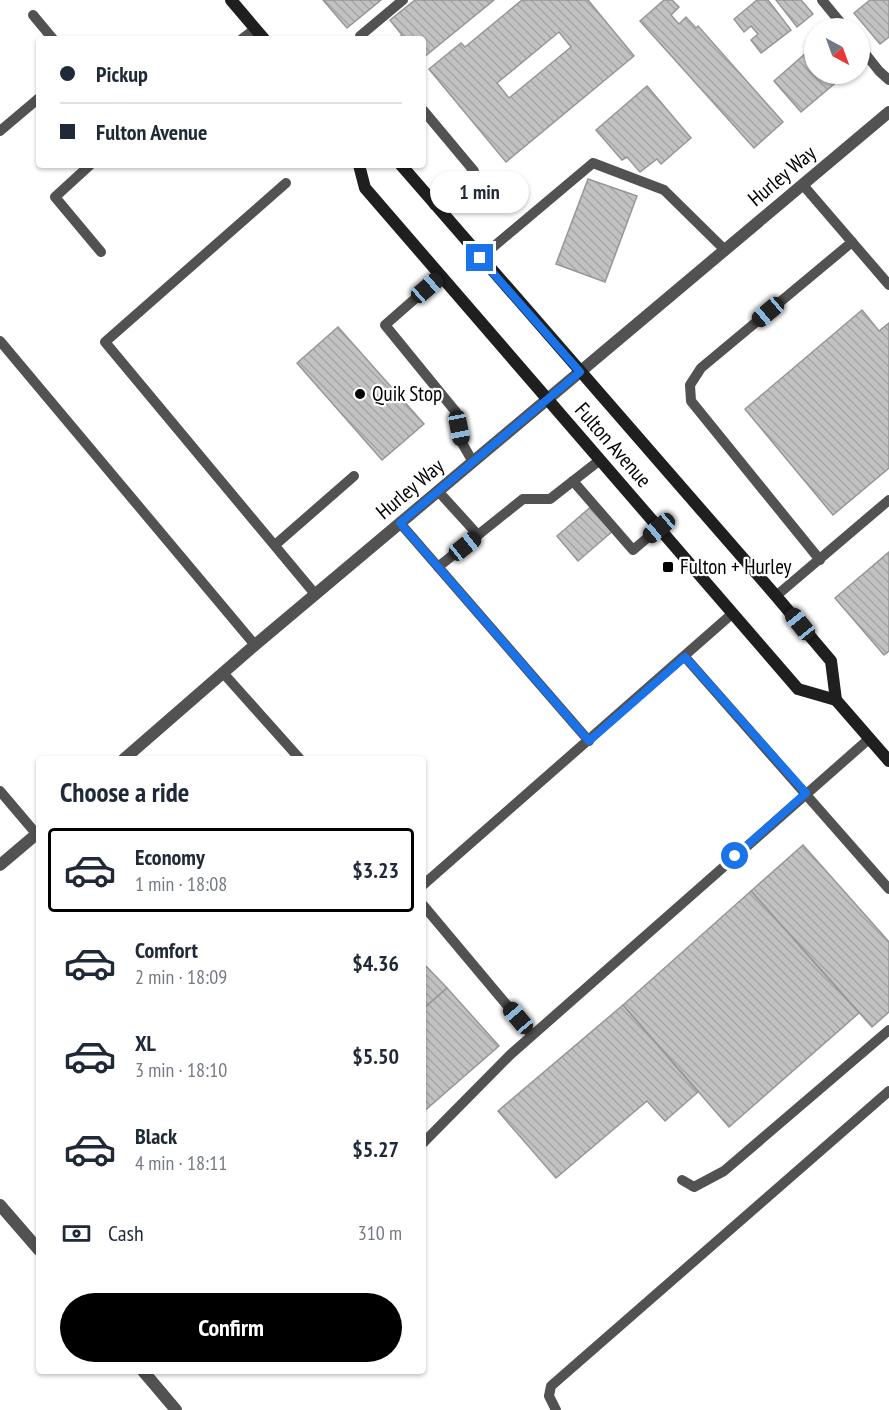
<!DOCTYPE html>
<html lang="en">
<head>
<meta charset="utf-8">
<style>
	body { margin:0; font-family:"PT Sans Narrow",sans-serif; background:#f6f6f7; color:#1f2937; height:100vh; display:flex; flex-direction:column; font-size:22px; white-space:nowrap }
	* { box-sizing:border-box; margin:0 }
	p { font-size:20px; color:#747a83 }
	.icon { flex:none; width:33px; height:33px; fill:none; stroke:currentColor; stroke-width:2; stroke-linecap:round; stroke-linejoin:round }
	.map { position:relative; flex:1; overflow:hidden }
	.panel { position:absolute; left:36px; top:756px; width:390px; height:618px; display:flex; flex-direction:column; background:#fff; border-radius:6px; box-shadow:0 2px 4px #0004 }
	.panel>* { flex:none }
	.guide { position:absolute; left:36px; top:36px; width:390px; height:132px; border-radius:6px; box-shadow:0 2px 4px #0004; display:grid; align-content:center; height:132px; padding:0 24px; background:#fff }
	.needle { width:39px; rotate:139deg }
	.fabs { position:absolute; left:804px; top:18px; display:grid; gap:12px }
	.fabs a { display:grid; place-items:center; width:66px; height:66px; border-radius:50%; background:#fff; box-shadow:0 2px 4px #0004; font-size:30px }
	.end { position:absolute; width:27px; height:27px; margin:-14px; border:8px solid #1a73e8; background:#fff; box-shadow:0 0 0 3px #fff }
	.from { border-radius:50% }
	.bubble { position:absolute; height:42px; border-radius:21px; background:#fff; box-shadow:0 2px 4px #0004; font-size:20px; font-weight:700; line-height:42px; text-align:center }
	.car { position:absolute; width:18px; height:36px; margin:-18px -9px; border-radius:8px; box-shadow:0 0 4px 2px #0007; background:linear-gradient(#222 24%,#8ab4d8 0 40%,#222 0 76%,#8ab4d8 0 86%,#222 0) }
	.guide b { display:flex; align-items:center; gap:21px; height:57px; font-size:22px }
	.guide b+b { border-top:2px solid #e0e1e3 }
	.guide i { width:15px; height:15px; background:#1f2937 }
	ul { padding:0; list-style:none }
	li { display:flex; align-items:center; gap:18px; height:84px; margin:0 12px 9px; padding:0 12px; border:3px solid transparent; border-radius:6px }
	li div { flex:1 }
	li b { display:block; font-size:22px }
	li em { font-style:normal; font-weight:700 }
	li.active { border-color:#000 }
	li>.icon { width:54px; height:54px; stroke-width:1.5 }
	h2 { padding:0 24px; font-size:27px; line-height:72px }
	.pay { display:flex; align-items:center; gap:15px; height:66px; padding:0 24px; font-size:22px }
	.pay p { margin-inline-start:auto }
	.cta { display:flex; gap:12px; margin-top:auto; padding:12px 24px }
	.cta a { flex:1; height:69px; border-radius:36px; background:#000; color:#fff; font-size:24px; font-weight:700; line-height:69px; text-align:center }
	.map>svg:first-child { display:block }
	.building { fill:url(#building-back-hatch); stroke:#969696; stroke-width:1.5; fill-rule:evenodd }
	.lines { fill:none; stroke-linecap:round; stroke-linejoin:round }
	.service { stroke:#525252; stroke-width:10 }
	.minor { stroke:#525252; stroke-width:12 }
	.tertiary { stroke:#525252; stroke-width:12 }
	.secondary { stroke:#1f1f1f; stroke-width:12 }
	.route { stroke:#1a73e8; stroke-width:8 }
	.poi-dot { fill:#000; stroke:#fff; stroke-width:2 }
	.labels { text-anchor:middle; stroke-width:4.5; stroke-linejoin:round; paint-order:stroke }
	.street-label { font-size:21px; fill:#000; stroke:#fff }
	.poi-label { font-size:21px; fill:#000; stroke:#fff; text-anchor:start }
</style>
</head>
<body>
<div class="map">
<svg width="889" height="1410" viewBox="0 0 889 1410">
	<defs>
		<pattern id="building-back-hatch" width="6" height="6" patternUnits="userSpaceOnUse" patternTransform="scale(1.5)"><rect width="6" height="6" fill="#c2c2c2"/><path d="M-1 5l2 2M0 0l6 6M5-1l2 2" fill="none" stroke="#a5a5a5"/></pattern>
	</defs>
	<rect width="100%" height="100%" fill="#fff"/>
	<!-- building -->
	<g class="building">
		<path d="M323,0H381L347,28Z"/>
		<path d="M415,0H494L423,58V39H401L399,37L402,35L390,20Z"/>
		<path d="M522,0H588L634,56L506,162L429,69L461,43L465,47ZM559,32L571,47L509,98L497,83Z"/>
		<path d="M664,0H672L679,7L671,15L679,24L686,17L696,28L698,26L783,122L754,148L640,21Z"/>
		<path d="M757,0H768L791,30L761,53L751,40L758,34L751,26L744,32L734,19Z"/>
		<path d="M776,0H801L813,14L797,27Z"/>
		<path d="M870,0H889V37L880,44L854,13Z"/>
		<path d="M814,46V74H846L801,112L774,81Z"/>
		<path d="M647,86L691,138L661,164L657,159L640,172L627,157L622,160L596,130Z"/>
		<path d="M588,179L637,196L605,282L556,264Z"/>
		<path d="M862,310L879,331L889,323V468L833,515L745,409Z"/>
		<path d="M338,327L424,424L382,460L297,363Z"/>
		<path d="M593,505L614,530L578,561L557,536Z"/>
		<path d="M889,552V651L884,655L835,598Z"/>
		<path d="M803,845L889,942V1012L872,1027L751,891Z"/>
		<path d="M751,891L859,1013L729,1127L623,1005Z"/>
		<path d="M423,963L447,988L423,1009Z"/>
		<path d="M447,988L499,1046L423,1112V1009Z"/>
		<path d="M623,1005L698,1092L665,1121L647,1101L556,1178L498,1111Z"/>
	</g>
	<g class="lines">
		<!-- service -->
		<g class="service">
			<path d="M822,0L845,28"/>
			<path d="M33,15L53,39"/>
			<path d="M360,36L403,0"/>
			<path d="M242,39L255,29"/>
			<path d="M860,47L879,71L889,80"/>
			<path d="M423,110L474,171L434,205"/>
			<path d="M0,131L39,98"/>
			<path d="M90,165L55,197L101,252"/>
			<path d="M286,183L105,342L315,594"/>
			<path d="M803,185L889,285"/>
			<path d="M480,258L593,163L664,190L725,250"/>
			<path d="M441,276L385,325L456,412L462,443L473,462"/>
			<path d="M0,341L255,645"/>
			<path d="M573,481L633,550L659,528"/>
			<path d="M438,491L478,535"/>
			<path d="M400,523L589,741"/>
			<path d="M275,545L354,476"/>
			<path d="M820,560L691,401L690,385L701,368L852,242"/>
			<path d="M438,567L523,499H550L600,460"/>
			<path d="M776,596L889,500"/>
			<path d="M685,657L889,889"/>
			<path d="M224,674L300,759"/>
			<path d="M0,791L39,837"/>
			<path d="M423,885L733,613"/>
			<path d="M423,905L532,1035"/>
			<path d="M423,1143L510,1055L870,738"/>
			<path d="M682,1180L694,1187L724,1171L889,1030"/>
			<path d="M556,1410L549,1396L551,1386L889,1091"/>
		</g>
		<!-- minor -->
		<g class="minor">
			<path d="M0,1205L39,1250"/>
			<path d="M143,1371L176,1410"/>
		</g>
		<!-- tertiary -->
		<g class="tertiary">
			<path d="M124,759L255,645L889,112"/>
			<path d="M0,865L39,832"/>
		</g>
		<!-- secondary -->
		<g class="secondary">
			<path d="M231,0L264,39"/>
			<path d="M359,165L365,188L798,689L836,700"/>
			<path d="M401,165L776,596L831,661L836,700L889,761"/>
		</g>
	</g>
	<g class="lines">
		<!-- route -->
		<path class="route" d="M480,258L580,372L400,523L589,741L685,657L806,793L735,856"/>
	</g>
	<!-- markers -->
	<g class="poi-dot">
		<circle cx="360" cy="394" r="6"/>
		<rect x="662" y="561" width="12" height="12" rx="3"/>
	</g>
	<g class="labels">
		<!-- street labels -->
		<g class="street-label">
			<text transform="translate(782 176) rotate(-40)" y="7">Hurley Way</text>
			<text transform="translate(613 445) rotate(49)" y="7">Fulton Avenue</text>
			<text transform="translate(410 489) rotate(-40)" y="7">Hurley Way</text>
		</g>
		<!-- poi labels -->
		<g class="poi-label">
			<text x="372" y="401">Quik Stop</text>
			<text x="680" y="574">Fulton + Hurley</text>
		</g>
	</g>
</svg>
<div class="fabs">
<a><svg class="needle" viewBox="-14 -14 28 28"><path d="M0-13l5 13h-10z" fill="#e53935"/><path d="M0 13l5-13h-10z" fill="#747a83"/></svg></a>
</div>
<i class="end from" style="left:735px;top:856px"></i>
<i class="end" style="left:480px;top:258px"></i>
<div class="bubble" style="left:430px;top:171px;width:99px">1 min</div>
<i class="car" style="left:427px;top:288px;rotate:49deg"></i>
<i class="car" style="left:768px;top:312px;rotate:230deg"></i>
<i class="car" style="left:459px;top:428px;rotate:169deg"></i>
<i class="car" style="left:659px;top:528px;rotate:230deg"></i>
<i class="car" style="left:465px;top:546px;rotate:51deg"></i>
<i class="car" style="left:800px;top:624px;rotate:321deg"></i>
<i class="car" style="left:518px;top:1018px;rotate:320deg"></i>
<div class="guide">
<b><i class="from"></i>Pickup</b>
<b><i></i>Fulton Avenue</b>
</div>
<section class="panel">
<h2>Choose a ride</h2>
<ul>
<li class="active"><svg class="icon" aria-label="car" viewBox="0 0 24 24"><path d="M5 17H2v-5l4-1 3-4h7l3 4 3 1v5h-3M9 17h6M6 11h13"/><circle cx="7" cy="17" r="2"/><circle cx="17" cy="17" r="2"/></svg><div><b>Economy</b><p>1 min · 18:08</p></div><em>$3.23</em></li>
<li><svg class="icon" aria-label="car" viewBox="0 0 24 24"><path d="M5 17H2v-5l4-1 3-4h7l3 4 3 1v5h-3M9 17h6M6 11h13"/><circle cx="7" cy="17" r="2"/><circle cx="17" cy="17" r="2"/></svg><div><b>Comfort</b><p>2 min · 18:09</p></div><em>$4.36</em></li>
<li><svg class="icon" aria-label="car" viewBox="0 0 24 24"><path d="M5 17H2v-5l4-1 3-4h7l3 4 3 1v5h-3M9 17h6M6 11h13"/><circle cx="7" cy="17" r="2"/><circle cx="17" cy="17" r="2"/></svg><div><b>XL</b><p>3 min · 18:10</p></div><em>$5.50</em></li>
<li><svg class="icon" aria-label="car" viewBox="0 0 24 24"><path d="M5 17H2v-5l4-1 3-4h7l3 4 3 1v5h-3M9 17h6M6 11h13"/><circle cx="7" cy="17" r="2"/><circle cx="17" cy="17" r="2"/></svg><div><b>Black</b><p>4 min · 18:11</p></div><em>$5.27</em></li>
</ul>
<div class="pay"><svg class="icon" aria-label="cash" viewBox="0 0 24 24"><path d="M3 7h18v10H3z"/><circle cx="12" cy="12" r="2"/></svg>Cash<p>310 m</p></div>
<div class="cta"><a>Confirm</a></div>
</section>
</div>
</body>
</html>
